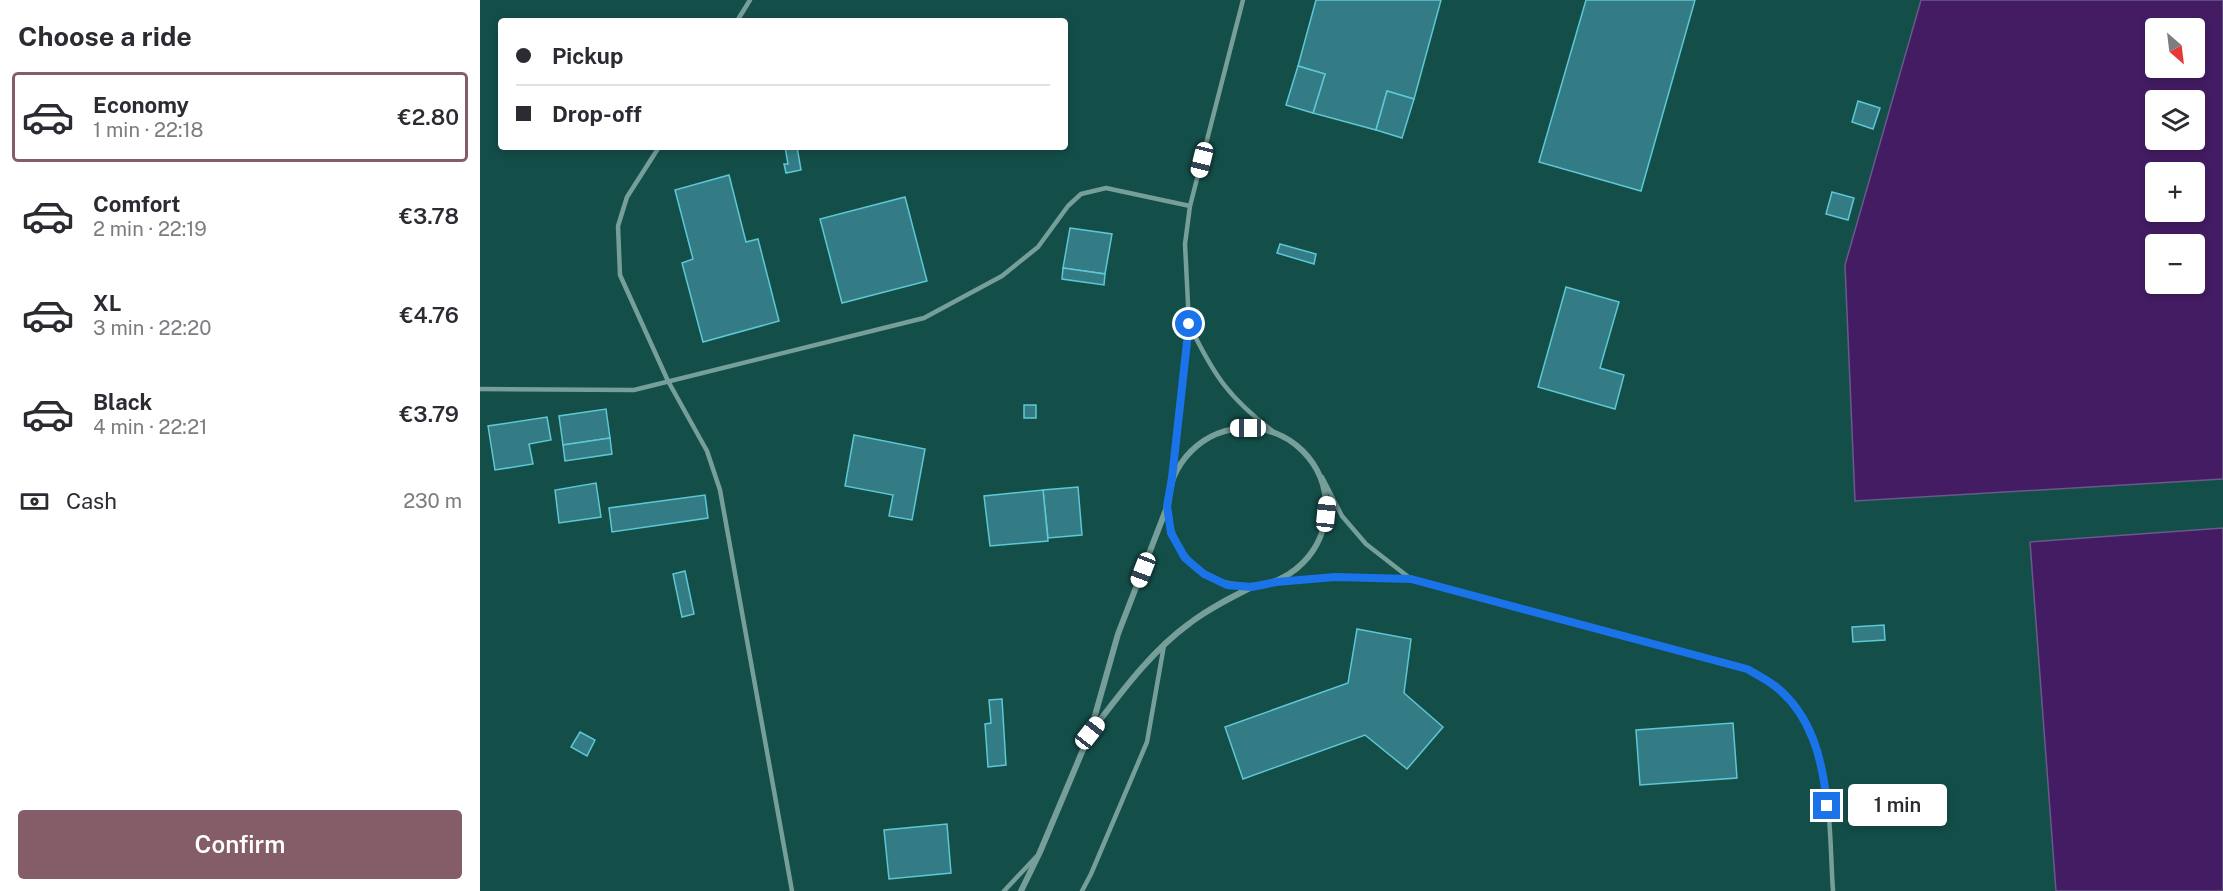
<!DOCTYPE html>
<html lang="en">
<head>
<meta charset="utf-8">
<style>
	body { margin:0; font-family:"Public Sans",sans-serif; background:#f2f2f3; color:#2b2b33; height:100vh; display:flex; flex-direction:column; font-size:22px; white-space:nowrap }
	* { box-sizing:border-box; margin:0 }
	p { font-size:20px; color:#7c7c81 }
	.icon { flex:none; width:33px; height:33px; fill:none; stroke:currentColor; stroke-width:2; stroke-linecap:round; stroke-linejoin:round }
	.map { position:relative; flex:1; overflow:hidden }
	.details { display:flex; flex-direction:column; background:#fff; width:480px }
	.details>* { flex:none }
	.top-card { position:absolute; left:18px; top:18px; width:570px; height:132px; border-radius:6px; box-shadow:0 3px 9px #0003; display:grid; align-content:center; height:132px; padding:0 18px; background:#fff }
	.needle { width:39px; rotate:152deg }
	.fabs { position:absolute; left:1665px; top:18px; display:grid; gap:12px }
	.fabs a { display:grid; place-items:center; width:60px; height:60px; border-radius:6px; background:#fff; box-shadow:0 3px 9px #0003; font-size:30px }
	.end { position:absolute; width:27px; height:27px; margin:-14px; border:8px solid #1a73e8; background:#fff; box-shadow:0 0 0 3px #fff }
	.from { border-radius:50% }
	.bubble { position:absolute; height:42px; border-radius:6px; background:#fff; box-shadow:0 3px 9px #0003; font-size:20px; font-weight:600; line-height:42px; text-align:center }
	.car { position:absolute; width:18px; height:36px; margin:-18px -9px; border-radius:8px; box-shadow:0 0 4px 2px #0007; background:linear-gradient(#fff 24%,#345 0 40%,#fff 0 76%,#345 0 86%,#fff 0) }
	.top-card b { display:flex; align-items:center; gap:21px; height:57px; font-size:22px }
	.top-card b+b { border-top:2px solid #e1e1e2 }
	.top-card i { width:15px; height:15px; background:#2b2b33 }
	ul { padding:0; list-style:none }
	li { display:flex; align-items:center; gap:18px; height:90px; margin:0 12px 9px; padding:0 6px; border:3px solid transparent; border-radius:6px }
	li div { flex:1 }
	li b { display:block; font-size:22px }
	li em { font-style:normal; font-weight:600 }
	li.on { border-color:#855d69 }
	li>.icon { width:54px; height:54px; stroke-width:1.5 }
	h2 { padding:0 18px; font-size:27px; line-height:72px }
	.pay { display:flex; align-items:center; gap:15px; height:66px; padding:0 18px; font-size:22px }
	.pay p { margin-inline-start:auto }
	.primary-button { display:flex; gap:12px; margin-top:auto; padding:12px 18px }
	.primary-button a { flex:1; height:69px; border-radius:6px; background:#855d69; color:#fff; font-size:24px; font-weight:600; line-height:69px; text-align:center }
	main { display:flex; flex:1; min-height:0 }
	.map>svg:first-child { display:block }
	.water { fill:#441c64; stroke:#675a8a; stroke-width:1.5; fill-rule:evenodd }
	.building { fill:#337c85; stroke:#5ec7d4; stroke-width:1.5 }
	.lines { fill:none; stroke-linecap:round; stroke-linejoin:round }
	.lane { stroke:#779f9a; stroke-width:4.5 }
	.street { stroke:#779f9a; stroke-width:6 }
	.route { stroke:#1a73e8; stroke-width:8 }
</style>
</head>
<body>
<main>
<section class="details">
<h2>Choose a ride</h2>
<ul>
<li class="on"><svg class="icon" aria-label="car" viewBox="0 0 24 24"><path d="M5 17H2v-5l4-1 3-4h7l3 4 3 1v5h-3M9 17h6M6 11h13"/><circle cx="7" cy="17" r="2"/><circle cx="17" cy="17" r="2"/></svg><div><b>Economy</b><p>1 min · 22:18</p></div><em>€2.80</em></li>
<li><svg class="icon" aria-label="car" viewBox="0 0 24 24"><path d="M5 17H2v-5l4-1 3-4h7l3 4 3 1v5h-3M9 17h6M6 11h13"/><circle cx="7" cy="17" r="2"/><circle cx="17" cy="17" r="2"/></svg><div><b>Comfort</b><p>2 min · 22:19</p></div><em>€3.78</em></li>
<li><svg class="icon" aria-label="car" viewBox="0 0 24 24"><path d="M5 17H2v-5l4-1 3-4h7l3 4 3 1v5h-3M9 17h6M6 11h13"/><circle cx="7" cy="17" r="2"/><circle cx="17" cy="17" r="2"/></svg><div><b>XL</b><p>3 min · 22:20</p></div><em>€4.76</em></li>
<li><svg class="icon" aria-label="car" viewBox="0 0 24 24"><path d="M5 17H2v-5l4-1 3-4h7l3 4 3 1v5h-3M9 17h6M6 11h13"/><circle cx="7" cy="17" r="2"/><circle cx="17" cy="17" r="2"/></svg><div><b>Black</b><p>4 min · 22:21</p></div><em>€3.79</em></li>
</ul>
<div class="pay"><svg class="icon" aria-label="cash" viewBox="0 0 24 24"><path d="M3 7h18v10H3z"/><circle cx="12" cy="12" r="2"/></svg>Cash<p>230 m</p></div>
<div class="primary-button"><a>Confirm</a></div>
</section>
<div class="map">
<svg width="1743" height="891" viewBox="0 0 1743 891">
	<rect width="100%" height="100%" fill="#144e49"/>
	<!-- water -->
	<g class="water">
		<path d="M1441,0H1743V479L1375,501L1365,265ZM1676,28H1714V68H1676ZM1676,100H1714V140H1676ZM1676,172H1714V212H1676ZM1676,244H1714V284H1676Z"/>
		<path d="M1743,528V891H1576L1550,542Z"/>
	</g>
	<!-- building -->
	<g class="building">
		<path d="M836,0H961L934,99L907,91L896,130L833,113L845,74L818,66Z"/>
		<path d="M1106,0H1215L1161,191L1059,162Z"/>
		<path d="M818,66L845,74L833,113L806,105Z"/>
		<path d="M907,91L934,99L922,138L896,130Z"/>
		<path d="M1378,101L1400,108L1393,129L1372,122Z"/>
		<path d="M305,147H317L321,170L306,173L304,164H308Z"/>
		<path d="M249,175L266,242L278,239L299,321L223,342L202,263L213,259L195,190Z"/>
		<path d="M1352,192L1374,198L1368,220L1346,214Z"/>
		<path d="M425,197L447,281L362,303L340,219Z"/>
		<path d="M590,228L632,234L625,274L583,268Z"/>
		<path d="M800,244L836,254L834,264L797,253Z"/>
		<path d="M583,268L625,274L624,285L582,279Z"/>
		<path d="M1086,287L1139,302L1120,368L1144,375L1135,409L1058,387Z"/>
		<rect x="544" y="405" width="12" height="13"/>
		<path d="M126,409L130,438L83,445L79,416Z"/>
		<path d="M67,417L71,440L49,444L53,464L15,470L8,426Z"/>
		<path d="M374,435L445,449L432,520L409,516L413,495L365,486Z"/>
		<path d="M130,438L132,454L85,461L83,445Z"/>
		<path d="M116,483L121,517L79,523L75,490Z"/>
		<path d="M598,487L602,535L568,538L563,490Z"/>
		<path d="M563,490L568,541L510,546L504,496Z"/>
		<path d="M225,495L228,518L132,532L129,508Z"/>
		<path d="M205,571L214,614L202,617L193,574Z"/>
		<path d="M1404,625L1405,640L1373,642L1372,627Z"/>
		<path d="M877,629L931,639L924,693L963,727L927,769L885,735L763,779L745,727L868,683Z"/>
		<path d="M522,699L526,765L508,767L505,724L511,723L509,700Z"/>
		<path d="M1253,723L1257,778L1160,785L1156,730Z"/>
		<path d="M100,732L115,740L107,756L91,747Z"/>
		<path d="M467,824L471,873L409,879L404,830Z"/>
	</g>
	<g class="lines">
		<!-- lane -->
		<g class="lane">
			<path d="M257,21L270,0"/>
			<path d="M179,147L147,197L138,226L140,275L188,381L227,451L240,490L312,891"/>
			<path d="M709,324L705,244L710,206L763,0"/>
			<path d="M0,389L154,390L444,318L522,276L558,247L588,206L601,194L626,188L710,206"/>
			<path d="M692,479L709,324C734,376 749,398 795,433"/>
			<path d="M931,579L1267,669C1286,681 1306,693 1320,712C1353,759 1349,835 1353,891"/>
			<path d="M796,582L855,577L931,579L886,544L862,516L842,477"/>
			<path d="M524,891L556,857"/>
			<path d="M602,891L611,874L667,742L684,645"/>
		</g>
		<!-- street -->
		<g class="street">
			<circle cx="767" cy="507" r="79"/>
			<path d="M687,507L638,634L610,733C640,694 670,652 710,623C728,609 750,598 770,588"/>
			<path d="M541,891L560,852L610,733"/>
		</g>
	</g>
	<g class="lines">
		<!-- route -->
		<path class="route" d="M709,324L692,478L687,506L691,533L705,558L724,574L747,585L772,587L796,582L855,577L931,579L1267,669C1276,674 1286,679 1295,686C1332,715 1343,761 1347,806"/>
	</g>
</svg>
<div class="fabs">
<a><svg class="needle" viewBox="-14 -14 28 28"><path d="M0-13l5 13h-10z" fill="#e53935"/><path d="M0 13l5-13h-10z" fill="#7c7c81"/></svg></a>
<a><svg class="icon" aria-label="layers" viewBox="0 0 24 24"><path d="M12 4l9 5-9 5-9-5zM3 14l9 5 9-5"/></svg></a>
<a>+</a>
<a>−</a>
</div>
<i class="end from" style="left:709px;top:324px"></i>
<i class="end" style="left:1347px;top:806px"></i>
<div class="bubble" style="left:1368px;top:784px;width:99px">1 min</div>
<i class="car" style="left:722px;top:160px;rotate:194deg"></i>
<i class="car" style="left:768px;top:428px;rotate:270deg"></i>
<i class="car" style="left:846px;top:514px;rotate:6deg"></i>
<i class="car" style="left:663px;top:570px;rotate:201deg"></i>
<i class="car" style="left:610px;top:733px;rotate:38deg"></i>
<div class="top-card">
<b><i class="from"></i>Pickup</b>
<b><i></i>Drop-off</b>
</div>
</div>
</main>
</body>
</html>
